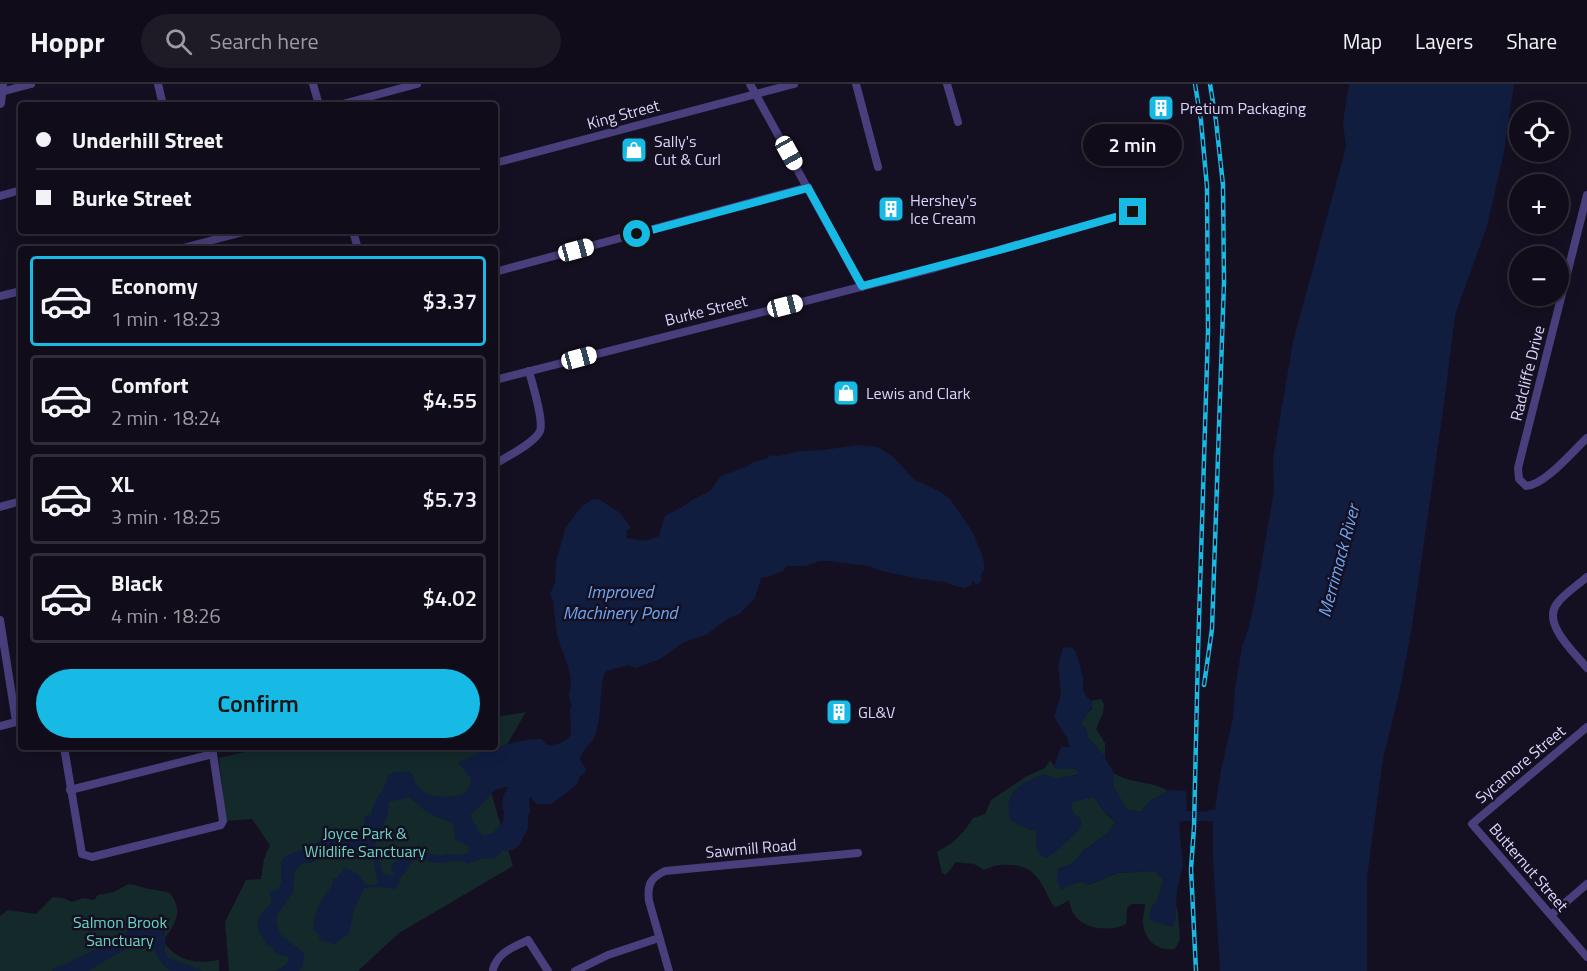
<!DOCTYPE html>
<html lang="en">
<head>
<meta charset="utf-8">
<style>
	body { margin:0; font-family:"Titillium Web",sans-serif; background:#1e1a26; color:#f1f3f6; height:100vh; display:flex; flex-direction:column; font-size:22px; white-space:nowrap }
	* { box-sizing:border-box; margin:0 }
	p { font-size:20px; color:#9c9ba2 }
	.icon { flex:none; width:33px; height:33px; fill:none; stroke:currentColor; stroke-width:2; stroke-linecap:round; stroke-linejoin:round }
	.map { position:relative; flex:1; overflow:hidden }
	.drawer { position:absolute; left:18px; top:162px; width:480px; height:504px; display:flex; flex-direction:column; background:#100c19; border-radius:6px; box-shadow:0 3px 15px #0003,0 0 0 2px #302c38 }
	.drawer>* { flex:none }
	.hud { position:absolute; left:18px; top:18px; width:480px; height:132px; border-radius:6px; box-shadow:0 3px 15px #0003,0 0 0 2px #302c38; display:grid; align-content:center; height:132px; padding:0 18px; background:#100c19 }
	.buttons { position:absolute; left:1509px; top:18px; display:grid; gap:12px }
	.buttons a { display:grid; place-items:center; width:60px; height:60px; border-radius:50%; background:#100c19; box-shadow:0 3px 15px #0003,0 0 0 2px #302c38; font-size:30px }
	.end { position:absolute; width:27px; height:27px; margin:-14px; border:8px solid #16bae4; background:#111; box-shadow:0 0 0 3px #111 }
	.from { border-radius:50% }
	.bubble { position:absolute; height:42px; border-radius:21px; background:#100c19; box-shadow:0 3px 15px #0003,0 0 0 2px #302c38; font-size:20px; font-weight:600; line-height:42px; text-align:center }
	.car { position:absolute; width:18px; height:36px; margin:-18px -9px; border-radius:8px; box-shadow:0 0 4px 2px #0007; background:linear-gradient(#fff 24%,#345 0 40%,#fff 0 76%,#345 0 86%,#fff 0) }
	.hud b { display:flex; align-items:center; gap:21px; height:57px; font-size:22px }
	.hud b+b { border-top:2px solid #302c38 }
	.hud i { width:15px; height:15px; background:#f1f3f6 }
	ul { padding:10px 0 0; list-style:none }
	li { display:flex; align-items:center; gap:18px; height:90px; margin:0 12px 9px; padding:0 6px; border:3px solid #302c38; border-radius:6px }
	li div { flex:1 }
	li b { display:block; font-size:22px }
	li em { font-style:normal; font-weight:600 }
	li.current { border-color:#16bae4 }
	li>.icon { width:54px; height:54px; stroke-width:1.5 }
	.action { display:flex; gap:12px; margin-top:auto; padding:12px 18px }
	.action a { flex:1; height:69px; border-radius:36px; background:#16bae4; color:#111; font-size:24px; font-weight:600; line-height:69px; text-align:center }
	header { display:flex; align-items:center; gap:36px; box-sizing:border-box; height:84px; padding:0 30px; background:#100c19; border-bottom:2px solid #302c38 }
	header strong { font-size:28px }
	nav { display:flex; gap:33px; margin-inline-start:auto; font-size:21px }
	.search { width:420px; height:54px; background:#1e1a26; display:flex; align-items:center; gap:15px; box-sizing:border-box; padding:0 21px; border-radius:33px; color:#9c9ba2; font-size:22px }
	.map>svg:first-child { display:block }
	.green { fill:#13292a }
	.water { fill:#101d3f; fill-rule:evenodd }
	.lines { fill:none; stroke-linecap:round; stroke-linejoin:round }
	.minor { stroke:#483f7c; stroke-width:8 }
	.tertiary { stroke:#483f7c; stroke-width:10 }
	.rail-casing { stroke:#16bae4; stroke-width:4.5 }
	.rail { stroke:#151021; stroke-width:2; stroke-dasharray:7; stroke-linecap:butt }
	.route { stroke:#16bae4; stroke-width:8 }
	.labels { text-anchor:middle; stroke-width:5; stroke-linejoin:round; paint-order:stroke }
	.poi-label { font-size:16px; fill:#dcd4fb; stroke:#151021; text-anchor:start }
	.street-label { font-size:16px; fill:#dcd4fb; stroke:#151021 }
	.park-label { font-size:16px; fill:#67d4c4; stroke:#151021 }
	.water-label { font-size:18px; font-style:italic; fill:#6ca5f1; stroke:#151021 }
</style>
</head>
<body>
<header>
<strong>Hoppr</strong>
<div class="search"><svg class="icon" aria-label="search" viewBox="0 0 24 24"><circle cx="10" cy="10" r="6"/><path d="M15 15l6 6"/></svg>Search here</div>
<nav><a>Map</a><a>Layers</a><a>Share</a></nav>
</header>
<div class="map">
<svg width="1587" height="887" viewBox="0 0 1587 887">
	<rect width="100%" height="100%" fill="#151021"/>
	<!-- green -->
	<g class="green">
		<path d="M1101,615L1104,620L1103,629L1096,645L1105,659V673L1088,654L1086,645L1081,640L1085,631L1092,625L1090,617Z"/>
		<path d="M526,628L487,695L513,782L399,849L358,887H229L225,838L246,796L261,795L264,775L270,761L252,735L226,737L219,674L266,663H495V633Z"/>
		<path d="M1050,676L1056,685H1075L1080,690L1056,695L1022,742L1031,746H1037L1036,762L1073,729L1070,718L1094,712C1100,722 1106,732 1116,738L1108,749L1084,766L1072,780L1058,785L1061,805L1071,800L1083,797L1088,801L1117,789L1155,787L1164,796L1157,817L1175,837L1176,821L1178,829L1180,855L1175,865C1159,868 1145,857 1143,840C1142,834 1145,826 1145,820H1132L1127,824L1126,840C1111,848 1083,846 1074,830C1071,826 1070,821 1069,816L1059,822L1054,823C1042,803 1039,783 1012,781C1001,780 994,781 984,786L974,780L956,778L946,791L942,789L937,768L952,759L965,746L973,734L985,730L991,716L1027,692L1045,684Z"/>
		<path d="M1114,689C1130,700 1151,697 1167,706C1157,717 1150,713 1142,728L1127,726L1114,704Z"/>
		<path d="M128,800C136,800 142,804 149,805C156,806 163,807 170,809C183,827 177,837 165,854V840L162,856C175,876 195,881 219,876V887H0V832L8,826L36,830L53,813L63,814L72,818L83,814L94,816L98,811L114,808Z"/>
	</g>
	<!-- water -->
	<g class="water">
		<path d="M1349,0H1514L1504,68L1487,142L1455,231L1445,312L1411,548L1401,601L1383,675L1367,793V887H1220L1213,775V737H1181L1179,739L1183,781L1177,807L1175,837L1172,843L1149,836L1152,822L1157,817L1164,796L1155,787L1117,789L1087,801L1082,797L1071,800L1061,806L1057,797L1058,785L1072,780L1084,766L1108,749L1116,738L1104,727L1094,713L1071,718L1073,729L1082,736L1080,745L1058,766L1046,774L1040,771L1036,762L1037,746H1031L1011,737C1001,708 1021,699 1044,690L1056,695L1080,690L1075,685H1056L1054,682L1061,663H1070L1067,654L1054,633L1061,610L1058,581L1063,564L1071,563L1076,568L1083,594V606L1087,613L1093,619C1091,627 1085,632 1081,640L1086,645L1088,654L1102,669L1114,689V704L1127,726L1142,728L1150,716L1161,712L1167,706L1186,707L1187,727L1204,728L1215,725L1221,686L1233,634L1235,604L1242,563L1249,543L1255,516L1274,407L1273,375L1293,258L1346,63L1343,38Z"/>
		<path d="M857,361L878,363L893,373L915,396L941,408L950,415L972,447L982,470L985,485L980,492L982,495L978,501L972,497L971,498L973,500L965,504L955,502L945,498L920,495L882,487L869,482L829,477H819L806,482H789L786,483L782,488C774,489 771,493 764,493L761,494L755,514L739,530L727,535L706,551L684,558L660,575L635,584L629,581L606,587L603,593C600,613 601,632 595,652C591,663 571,671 586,684L585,689L579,693L578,699L570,706L551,720H537L530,713L529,714L530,728L528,732V744L518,763L512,766L502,767L495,774L482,775L467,780C457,773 450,779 439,779C427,779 425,772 411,778L406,788L401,793L396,805L381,803L364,804L354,826L349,850L336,858L338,861L320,856L318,849L313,846C313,836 318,820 324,812C329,805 333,804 333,794H337L344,784C353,785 361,792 365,800L371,801L378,800L371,763L370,762C357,768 341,767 327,771C318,773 315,781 305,778L295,786L293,809L278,829L276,837L280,850L304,869L303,882L299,887H275L287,880L289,873L279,871L274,867L273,864C264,860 254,844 259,834C261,828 268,823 272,818L269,808L277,806L281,800V779L283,774L290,770L307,764L331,750H352L364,745L365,732L371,731C374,718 376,716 383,705C390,695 383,688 400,688C403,688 407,686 410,688C414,690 414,697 416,700C426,715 449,715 464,710L470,701L471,695L458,678L476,671L478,667C499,664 520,654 542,655L547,661C558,661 563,659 571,651L570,626L572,620C566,612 571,606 571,597C570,585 564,572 560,560C556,550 556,538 554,527L553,516L550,510L555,498L556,477L566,443L582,422L593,415L600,416L620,429L631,444L627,446L626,454C641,456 644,459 659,452L665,432L682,423L694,415L710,407L721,392L748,382L753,378L766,375L771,371L778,372L801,367L824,366ZM505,703H508L503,713L502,724L504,727L503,738L493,749L484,752L480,749L470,731L478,724L495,706ZM409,713L424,726L434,732L451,738L454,742L455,755L468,762L469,768L463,771L447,770L442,772L421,768L413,769L405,772L392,780L391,787L396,789L395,792L386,791L382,787L375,761L388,730L389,718Z"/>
		<path d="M141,834L165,839V869L169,874L203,887C195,887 180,887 173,887C154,882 156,849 134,860L88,887H52L55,883L70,879L71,877C86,871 136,847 141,834Z"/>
	</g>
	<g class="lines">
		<!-- minor -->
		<g class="minor">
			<path d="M158,0L163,21"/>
			<path d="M313,0L319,21"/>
			<path d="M750,0L862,203"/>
			<path d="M856,0L878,83"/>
			<path d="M947,0L958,38"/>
			<path d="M1,8L31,0"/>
			<path d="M339,21L417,0"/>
			<path d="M495,79L794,0"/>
			<path d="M1587,111L1518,384L1519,395L1526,402C1545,401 1573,367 1587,354"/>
			<path d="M0,112L21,106"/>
			<path d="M353,147L358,165"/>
			<path d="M179,165L247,147"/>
			<path d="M495,188L808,103"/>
			<path d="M0,212L21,207"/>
			<path d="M495,296L935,184L1133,128"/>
			<path d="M495,380C506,373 535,359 540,347C544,336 532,299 529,287"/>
			<path d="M0,423L21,417"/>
			<path d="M1587,493C1577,502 1563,510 1556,521C1543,541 1575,569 1587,584"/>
			<path d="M0,536L16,637"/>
			<path d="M0,642L20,637"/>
			<path d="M1587,643L1472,740L1587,873"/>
			<path d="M64,663L82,770L92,773L221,741L223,737L212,663"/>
			<path d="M70,706L213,670"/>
			<path d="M1551,831L1587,800"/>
			<path d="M493,885C499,867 513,864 528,856L548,887"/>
			<path d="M575,887L608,871L659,854"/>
			<path d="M669,887L649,817C647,801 650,794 665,787L858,769"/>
		</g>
		<!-- tertiary -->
		<path class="tertiary" d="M0,19L2,0"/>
		<!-- rail casing -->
		<g class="rail-casing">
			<g id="rail">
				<path d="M1195,0L1201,37L1207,103L1208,247L1198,568L1194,743L1191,785L1196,887"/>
				<path d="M1204,601L1212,545L1224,198L1223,101L1216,37L1210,0"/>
			</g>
		</g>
		<!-- rail -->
		<use href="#rail" class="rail"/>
	</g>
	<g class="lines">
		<!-- route -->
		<path class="route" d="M637,150L808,104L862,202L996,167L1133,128"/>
	</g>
	<!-- icons -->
	<defs>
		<g id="building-square" transform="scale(1.35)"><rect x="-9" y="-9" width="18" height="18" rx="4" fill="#16bae4" stroke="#151021"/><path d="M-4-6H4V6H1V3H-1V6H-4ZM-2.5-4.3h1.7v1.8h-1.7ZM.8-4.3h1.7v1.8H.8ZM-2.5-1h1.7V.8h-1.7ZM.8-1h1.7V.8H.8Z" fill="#fff"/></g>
		<g id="shop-square" transform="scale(1.35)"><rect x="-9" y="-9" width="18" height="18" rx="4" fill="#16bae4" stroke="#151021"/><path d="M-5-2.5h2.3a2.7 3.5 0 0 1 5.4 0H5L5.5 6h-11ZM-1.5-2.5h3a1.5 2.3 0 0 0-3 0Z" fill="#fff"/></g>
	</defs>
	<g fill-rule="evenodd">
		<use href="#building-square" x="1161" y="24"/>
		<use href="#shop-square" x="634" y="66"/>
		<use href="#building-square" x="891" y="125"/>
		<use href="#shop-square" x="846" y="309"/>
		<use href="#building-square" x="839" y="628"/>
	</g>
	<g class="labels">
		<!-- poi labels -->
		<g class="poi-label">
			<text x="1180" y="30">Pretium Packaging</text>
			<text x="654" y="63">Sally's<tspan x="654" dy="18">Cut &amp; Curl</tspan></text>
			<text x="910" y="122">Hershey's<tspan x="910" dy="18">Ice Cream</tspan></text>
			<text x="866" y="315">Lewis and Clark</text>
			<text x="858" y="634">GL&amp;V</text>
		</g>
		<!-- street labels -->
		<g class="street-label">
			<text transform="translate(623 30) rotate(-15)" y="6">King Street</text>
			<text transform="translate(706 226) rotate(-14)" y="6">Burke Street</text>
			<text transform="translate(1527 289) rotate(-76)" y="6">Radcliffe Drive</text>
			<text transform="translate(1520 680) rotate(-40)" y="6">Sycamore Street</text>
			<text transform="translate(751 764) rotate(-5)" y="6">Sawmill Road</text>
			<text transform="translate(1529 783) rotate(49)" y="6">Butternut Street</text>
		</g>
		<!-- park labels -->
		<g class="park-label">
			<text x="365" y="755">Joyce Park &amp;<tspan x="365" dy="18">Wildlife Sanctuary</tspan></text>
			<text x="120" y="844">Salmon Brook<tspan x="120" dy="18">Sanctuary</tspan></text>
		</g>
		<!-- water labels -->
		<g class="water-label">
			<text transform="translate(1339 477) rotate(-75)" y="6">Merrimack River</text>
			<text x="620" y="514">Improved<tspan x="620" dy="21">Machinery Pond</tspan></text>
		</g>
	</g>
</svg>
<div class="buttons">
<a><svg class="icon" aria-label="locate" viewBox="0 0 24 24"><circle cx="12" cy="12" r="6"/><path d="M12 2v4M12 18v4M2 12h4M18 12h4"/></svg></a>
<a>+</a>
<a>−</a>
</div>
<i class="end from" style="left:637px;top:150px"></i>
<i class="end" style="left:1133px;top:128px"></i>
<div class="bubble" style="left:1083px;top:40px;width:99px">2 min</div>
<i class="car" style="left:789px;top:69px;rotate:151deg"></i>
<i class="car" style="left:576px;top:166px;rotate:75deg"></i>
<i class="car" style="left:785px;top:222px;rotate:76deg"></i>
<i class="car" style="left:579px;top:274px;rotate:75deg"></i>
<div class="hud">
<b><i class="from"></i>Underhill Street</b>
<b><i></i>Burke Street</b>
</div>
<section class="drawer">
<ul>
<li class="current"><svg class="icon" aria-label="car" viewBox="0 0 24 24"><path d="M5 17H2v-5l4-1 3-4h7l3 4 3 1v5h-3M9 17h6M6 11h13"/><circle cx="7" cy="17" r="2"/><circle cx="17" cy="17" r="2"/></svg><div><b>Economy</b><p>1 min · 18:23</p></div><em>$3.37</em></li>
<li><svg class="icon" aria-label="car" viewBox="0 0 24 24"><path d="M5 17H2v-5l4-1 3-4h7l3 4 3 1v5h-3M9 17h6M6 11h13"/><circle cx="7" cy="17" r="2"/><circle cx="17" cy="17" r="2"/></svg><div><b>Comfort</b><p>2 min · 18:24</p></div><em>$4.55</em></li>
<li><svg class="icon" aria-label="car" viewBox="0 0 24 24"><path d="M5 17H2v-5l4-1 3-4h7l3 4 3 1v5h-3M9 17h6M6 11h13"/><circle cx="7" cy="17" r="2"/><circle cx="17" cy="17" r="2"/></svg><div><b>XL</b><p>3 min · 18:25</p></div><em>$5.73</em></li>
<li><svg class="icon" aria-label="car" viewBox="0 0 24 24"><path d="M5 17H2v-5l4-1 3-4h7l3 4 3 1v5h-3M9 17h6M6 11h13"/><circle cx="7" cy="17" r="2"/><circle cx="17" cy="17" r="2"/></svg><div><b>Black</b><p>4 min · 18:26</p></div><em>$4.02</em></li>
</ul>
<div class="action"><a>Confirm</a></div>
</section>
</div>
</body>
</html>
